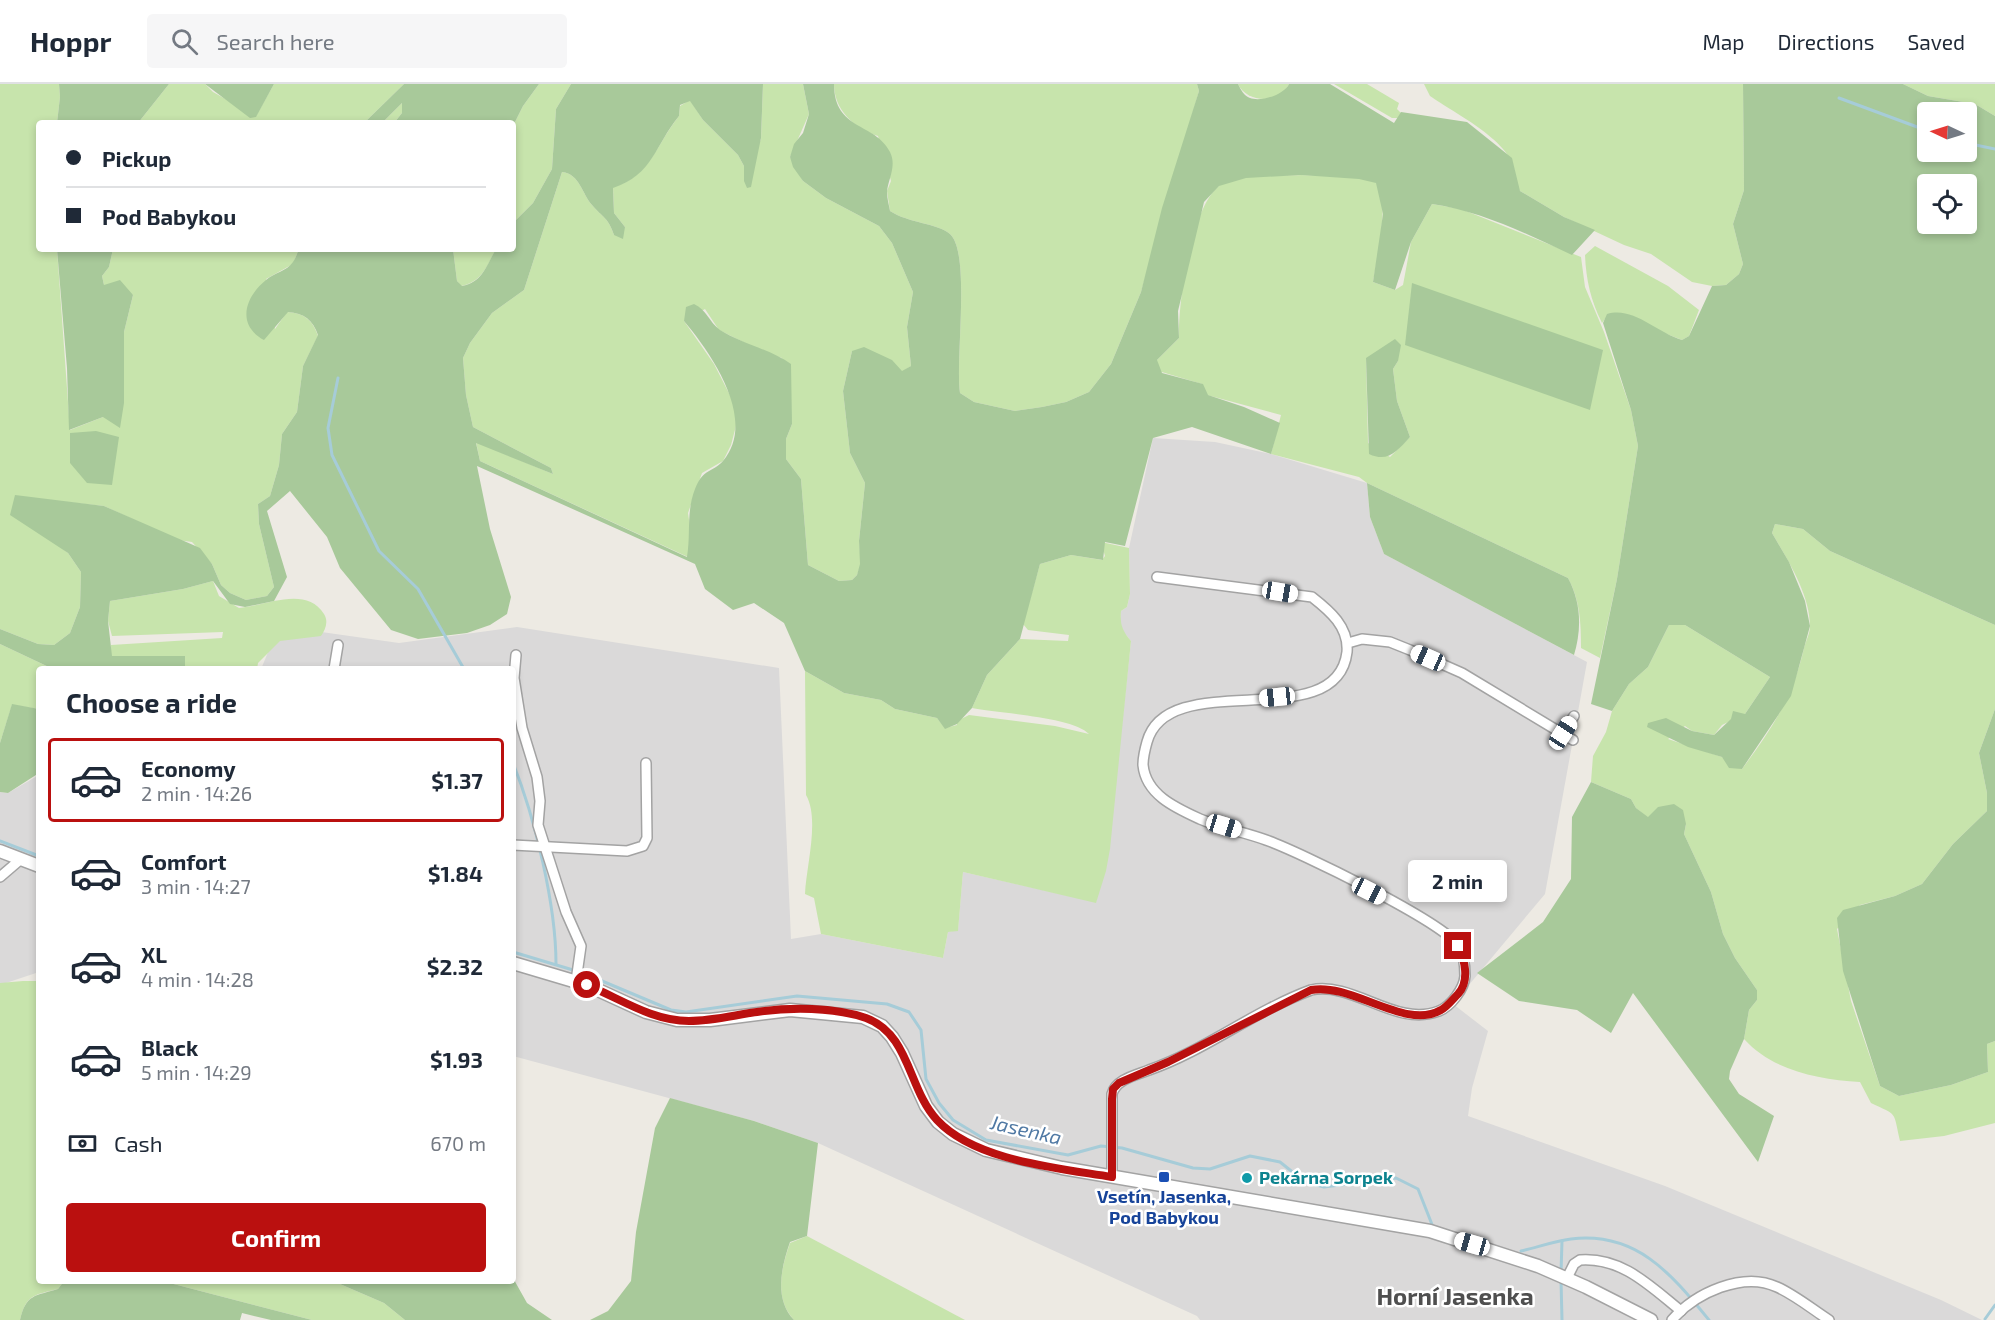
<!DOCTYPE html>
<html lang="en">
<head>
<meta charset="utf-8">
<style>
	body { margin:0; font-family:"Exo 2",sans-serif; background:#f6f6f7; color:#1f2937; height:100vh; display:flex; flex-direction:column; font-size:22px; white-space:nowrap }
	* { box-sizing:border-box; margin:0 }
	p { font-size:20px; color:#747a83 }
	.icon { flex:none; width:33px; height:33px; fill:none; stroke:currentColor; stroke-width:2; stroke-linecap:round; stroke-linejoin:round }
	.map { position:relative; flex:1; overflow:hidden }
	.panel { position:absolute; left:36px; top:582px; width:480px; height:618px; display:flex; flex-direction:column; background:#fff; border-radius:6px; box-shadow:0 3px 9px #0003 }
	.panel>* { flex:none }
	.top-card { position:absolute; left:36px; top:36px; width:480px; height:132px; border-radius:6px; box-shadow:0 3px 9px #0003; display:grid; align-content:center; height:132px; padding:0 30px; background:#fff }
	.needle { width:39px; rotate:274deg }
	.buttons { position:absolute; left:1917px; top:18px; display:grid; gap:12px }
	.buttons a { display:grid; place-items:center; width:60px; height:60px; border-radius:6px; background:#fff; box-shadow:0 3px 9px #0003; font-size:30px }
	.end { position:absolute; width:27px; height:27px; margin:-14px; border:8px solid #ba100f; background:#fff; box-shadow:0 0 0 3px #fff }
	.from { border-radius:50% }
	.bubble { position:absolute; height:42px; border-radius:6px; background:#fff; box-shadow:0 3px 9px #0003; font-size:20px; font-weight:700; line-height:42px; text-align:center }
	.car { position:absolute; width:18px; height:36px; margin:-18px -9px; border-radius:8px; box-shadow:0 0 4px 2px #0007; background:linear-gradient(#fff 24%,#345 0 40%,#fff 0 76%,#345 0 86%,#fff 0) }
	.top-card b { display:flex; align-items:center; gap:21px; height:57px; font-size:22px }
	.top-card b+b { border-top:2px solid #e0e1e3 }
	.top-card i { width:15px; height:15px; background:#1f2937 }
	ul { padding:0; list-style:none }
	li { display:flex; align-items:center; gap:18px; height:84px; margin:0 12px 9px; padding:0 18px; border:3px solid transparent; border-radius:6px }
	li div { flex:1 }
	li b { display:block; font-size:22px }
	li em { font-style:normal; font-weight:700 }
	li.current { border-color:#ba100f }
	li>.icon { width:54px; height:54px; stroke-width:1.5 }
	h2 { padding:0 30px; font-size:27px; line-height:72px }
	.pay { display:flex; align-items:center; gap:15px; height:66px; padding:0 30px; font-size:22px }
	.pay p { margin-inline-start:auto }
	.action { display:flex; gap:12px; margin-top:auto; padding:12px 30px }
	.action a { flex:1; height:69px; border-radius:6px; background:#ba100f; color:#fff; font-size:24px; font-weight:700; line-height:69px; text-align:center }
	header { display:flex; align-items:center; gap:36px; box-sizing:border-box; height:84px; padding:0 30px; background:#fff; border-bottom:2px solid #e0e1e3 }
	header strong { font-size:28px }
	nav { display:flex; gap:33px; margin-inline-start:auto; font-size:21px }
	.search { width:420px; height:54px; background:#f6f6f7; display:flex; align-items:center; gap:15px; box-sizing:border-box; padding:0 21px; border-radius:6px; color:#747a83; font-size:22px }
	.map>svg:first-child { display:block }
	.residential { fill:#dad9d9 }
	.grass { fill:#c7e4ac; fill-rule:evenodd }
	.forest { fill:#a8c99a; fill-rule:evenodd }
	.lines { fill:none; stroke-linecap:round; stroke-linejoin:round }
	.stream { stroke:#a6ccd8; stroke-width:3 }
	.minor-casing { stroke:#a3a3a3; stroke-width:12 }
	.tertiary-casing { stroke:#a3a3a3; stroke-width:15 }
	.minor { stroke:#fff; stroke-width:9 }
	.tertiary { stroke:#fff; stroke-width:12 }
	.route { stroke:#ba100f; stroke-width:8 }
	.transit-dot { fill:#1a4fb4; stroke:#fff; stroke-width:2 }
	.culture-dot { fill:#0f9aa8; stroke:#fff; stroke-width:2 }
	.labels { text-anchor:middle; stroke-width:5; stroke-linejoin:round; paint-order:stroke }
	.culture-label { font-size:18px; font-weight:bold; fill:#0d838f; stroke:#fff; text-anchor:start }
	.transit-label { font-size:18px; font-weight:bold; fill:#164399; stroke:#fff }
	.water-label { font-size:20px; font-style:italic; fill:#5079a4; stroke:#fff }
	.district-label { font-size:24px; font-weight:bold; fill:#4f4f4f; stroke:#fff }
</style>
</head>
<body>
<header>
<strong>Hoppr</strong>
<div class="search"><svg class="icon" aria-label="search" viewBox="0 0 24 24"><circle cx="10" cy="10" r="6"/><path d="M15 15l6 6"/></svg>Search here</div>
<nav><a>Map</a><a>Directions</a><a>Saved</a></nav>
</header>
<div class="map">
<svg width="1995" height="1236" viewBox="0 0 1995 1236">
	<rect width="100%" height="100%" fill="#edeae3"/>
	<!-- residential -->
	<g class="residential">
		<path d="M1153,354L1215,358L1271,370L1367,399L1370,433L1384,470L1587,578L1545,810L1453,920L1488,947L1472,1004L1468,1032L1665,1102L1941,1216L1982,1236H1200L1197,1232L818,1059L754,1037L513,972V585H261L279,542L399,559L517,543L779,584L791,855L821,850L943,874L948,848L958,846L963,788L1096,818L1113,723L1131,557L1122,546L1120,537L1121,527L1127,523L1130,510L1129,464Z"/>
		<path d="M39,691V888L0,901V708L8,709Z"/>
	</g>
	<!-- grass -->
	<g class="grass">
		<path d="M0,0H59L60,13L57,39H39V165H57L70,346L103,333L124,319V248L133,211L104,201L102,192L109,183L113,165H299L293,180L266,195L275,245L287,228C304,229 313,236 318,252L303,282L297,328L282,350L279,381L270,412L258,420L259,440L274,503L267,512L246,516L230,509L221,501L212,480L192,458L178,456L104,422L47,416L51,456L68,469L81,488L80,523L70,549L54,561L38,560L0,545Z"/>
		<path d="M169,0H205L213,8L256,32L274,0H404L364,39H138Z"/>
		<path d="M539,0H571L556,25L552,85L533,119L513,139V42L523,22Z"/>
		<path d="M763,0H803L809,30L790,73L803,97L826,114L879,142L892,159L913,208L907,243L911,282L902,288L852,267L843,307L850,369L865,399L859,457L861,480L857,491L852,496L839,497L808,481L801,395L786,375V355L792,340L782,274L763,268L719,246L705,225L684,237L714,280L735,321L736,342L731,361L723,377L702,389L688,429L691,450L688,473L480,377L476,358L553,390L551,384L473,343L466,311L463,274L470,259L492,229L524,206L562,88C580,90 582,110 592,121C603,134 608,133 614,151L625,143L614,129L613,103C650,93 657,59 679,32L680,22L690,16L703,36L738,71L744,82V97L761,55Z"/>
		<path d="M834,0H1197L1199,7L1141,208L1111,280L1089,308L1066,318L1042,323L1015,327L974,318L960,309C955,277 971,169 950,150C937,139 908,139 890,127L887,107L891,97L878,52C854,44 834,26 834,0Z"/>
		<path d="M1238,0H1289C1279,21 1247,19 1238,0Z"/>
		<path d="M1334,0H1367L1399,19L1397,25L1401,29L1398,34H1392Z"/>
		<path d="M1424,0H1743L1744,106L1733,140L1743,180L1739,190L1726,201L1712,202L1692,198L1651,170L1624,161L1564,133L1520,107L1514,99C1525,63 1455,30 1430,12Z"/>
		<path d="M1903,0H1995V32L1975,20L1928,12Z"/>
		<path d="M403,18L402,29L394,39H382Z"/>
		<path d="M1301,91C1324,92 1354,88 1375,98C1392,107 1376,180 1373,198L1395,206L1403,201L1411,158L1432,120L1461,125L1581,173L1585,203L1604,248L1631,326L1638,362L1617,495L1600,574L1581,564C1581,538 1580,516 1568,494L1367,399L1359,393L1271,370L1281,331L1207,311L1202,300L1155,286L1157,276L1179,254C1178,219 1191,117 1223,99C1239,90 1281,92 1301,91ZM1366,274L1398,277L1393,285L1397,317L1410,353L1390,373L1368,359Z"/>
		<path d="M1595,162L1668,202L1699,226L1689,252L1682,256L1654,245L1605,235L1602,239C1591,217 1586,196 1585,171Z"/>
		<path d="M453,165H496C487,182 482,198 461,202L457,197Z"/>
		<path d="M1775,440L1803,445L1830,467L1995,541V625L1979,669L1987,709V727L1953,760L1922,800L1895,812L1860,821L1837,845L1851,917L1880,1002L1899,1012L1951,1001L1988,988L1987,960L1995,957V1039L1944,1052L1900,1057C1893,1026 1898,1032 1871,1019L1860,998C1818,995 1773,987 1744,955L1749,926L1757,916V906L1735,874L1723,850L1711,808L1684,750L1686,740L1648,734L1636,724L1631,715L1591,698L1593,672L1606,648L1612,627L1629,600L1648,583L1669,541H1685L1770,593L1745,630L1722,641L1714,651L1692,647L1685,642L1668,655L1722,673L1742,685C1772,645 1793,613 1804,564C1806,557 1810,549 1810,542C1810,510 1787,475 1772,449Z"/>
		<path d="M1101,458L1129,464L1130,510L1127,523L1121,527C1120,541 1122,546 1131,557L1110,765L1106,787L1096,819L963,788L958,847L948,848L943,874L821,850L814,814L805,810C806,783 820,735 806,711L805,587L844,609L881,616L895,625L937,634L945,644L957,641V637L969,631L1055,642L1089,650C1074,633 998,629 972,624L987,591L1020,555L1068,557L1069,551L1028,546L1023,540L1040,480L1071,471L1102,476L1105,472Z"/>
		<path d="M213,497L219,512L239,524C265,522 306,501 324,530C329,538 325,546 321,552L280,557L258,579L257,585H185L184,572H111V561L222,554L223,548L112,552L108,537L110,517L183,505Z"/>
		<path d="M0,560L53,585H39V625L12,621L0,659Z"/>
		<path d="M23,897H39V1197H64L58,1205C35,1211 26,1210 20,1236H0V899Z"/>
		<path d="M807,1152L965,1236H794C774,1215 781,1184 790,1159Z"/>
		<path d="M162,1197H333L384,1219L405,1236H312Z"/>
	</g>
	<!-- forest -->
	<g class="forest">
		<path d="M59,0H169L138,39H57L60,13Z"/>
		<path d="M205,0H274L256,33L250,34Z"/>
		<path d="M404,0H539L523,22L513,42V39H394L402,29V19L382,39H364Z"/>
		<path d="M571,0H763L761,54L751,103L747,104L744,97V82L738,71L703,36L690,17L680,21L679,32C655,61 653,91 613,104L614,129L625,143L623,155L614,151C608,133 603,134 592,121C582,110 580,90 562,88L524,206L492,229L470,259L463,274L466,311L473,343L551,384L553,390L476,359L480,377L687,473C691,449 686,428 695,405C704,383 711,390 723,377C758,336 711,269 684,237L686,223L694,220C707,226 709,238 720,246C740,259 772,266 791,280L792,340L786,355V375L801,395L808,481L839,497L852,496L857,491L860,480L859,457L865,399L850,369L843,307L852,267L864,263L892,276L902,287L911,282L907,243L913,208L892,159L879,142L826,114L803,97L793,83L790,73L794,60L803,49L809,30L803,0H834C834,47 875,38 890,68C897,82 888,95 887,108C887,115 889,121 890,127C908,139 937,139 950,150C971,169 955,277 960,309L974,318L1015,327L1042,323L1066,318L1089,308L1111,280L1141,208L1162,124L1199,7L1197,0H1238C1241,6 1244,12 1250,14C1261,18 1284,11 1289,0H1330L1394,39L1401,28L1467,38L1512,74L1520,107L1564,133L1595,146L1572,171C1527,150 1481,127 1432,120L1411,158L1395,206L1373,198L1383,130L1376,99L1359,95L1301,91L1246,94L1219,102L1204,118L1178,227L1179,254L1157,276L1162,289L1203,300L1208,311L1244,323L1280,339L1271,370L1192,343L1153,354L1125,462L1105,458L1103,476L1071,471L1040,480L1020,555L987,591L972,624L957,640L945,645L937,634L895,625L881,616L844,609L805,587L784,539L754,519L733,526L705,505L695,480L477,382L490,445L511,513L507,530L490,541L467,549L418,555L391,546L340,484L327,453L290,407L267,427L287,493L274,517L245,523L230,520L213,497L183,505L110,517L108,537L112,572H185V585H53L0,560V545L38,560L54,561L70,549L80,523L81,488L68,469L10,431L15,411L104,422L200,464L212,480L221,501L230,509L246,516L267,512L274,503L259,440L258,420L270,412L279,381L282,350L297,328L303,282L318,251C313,236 304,229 288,228L264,256C236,241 245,213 266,196C274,189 287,187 293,178C296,174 297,169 299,165H453L457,197L462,202C483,198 486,182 496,165H513V139L533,119L552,85L556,25Z"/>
		<path d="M1743,0H1903L1928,12L1975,20L1995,32V541L1830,467L1803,445L1775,440L1772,449L1789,478L1805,517L1810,542L1791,612L1742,685L1729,684L1722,673L1688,663L1647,643L1648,639L1666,634L1692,647L1714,651L1731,635L1733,627L1745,630L1770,593L1685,541H1669L1648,583L1629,600L1612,627L1591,620L1617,495L1638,362L1631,326L1603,239L1607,230C1633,222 1656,248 1682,256L1689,252L1712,202L1726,201L1739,190L1743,180L1733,140L1744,106ZM1928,28H1966V68H1928ZM1928,100H1966V140H1928Z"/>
		<path d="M57,165H113L109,183L102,192L104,201L120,196L133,211L124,248V319L120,344L103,333L69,346L67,284Z"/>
		<path d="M1412,199L1603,266L1590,326L1405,261Z"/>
		<path d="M1395,255L1401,261L1398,277L1393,285L1397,317L1410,353C1397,367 1388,379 1369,370L1366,274Z"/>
		<path d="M96,347L119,353L112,401L87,399L70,379V349Z"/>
		<path d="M1367,399L1568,494C1581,518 1582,545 1574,571L1384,470L1370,433Z"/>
		<path d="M12,620L39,625V689L8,709L0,708V659Z"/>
		<path d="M1995,625V957L1987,960L1988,988L1951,1001L1899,1012L1880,1002L1843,887L1837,834L1843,826L1895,812L1922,800L1953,760L1987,727V709L1979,669Z"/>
		<path d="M1591,698L1631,715L1636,724L1648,733L1658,723L1674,720L1683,726L1686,740L1684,750L1711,808L1723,850L1735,874L1757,906V916L1749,926L1744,955L1730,987L1729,995L1739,1010L1774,1032L1758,1078L1633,909L1611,949L1577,926L1519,917L1477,889L1543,838L1571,795L1572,733Z"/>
		<path d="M670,1014L754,1037L818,1059L807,1152L790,1158C781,1184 774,1215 794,1236H590L608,1227L631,1197L636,1148L655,1044Z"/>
		<path d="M513,1194L527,1219L552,1236H405L384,1219L333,1197H513Z"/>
		<path d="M64,1197H162L312,1236H271L242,1229L240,1236H20C26,1210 35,1212 58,1205Z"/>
	</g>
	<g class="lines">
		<!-- stream -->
		<g class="stream">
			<path d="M1839,14L1928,47"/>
			<path d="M1966,59L1995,65"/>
			<path d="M338,294L328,344L332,371L379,467L418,505L464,585"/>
			<path d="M513,679C535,734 556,821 556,880"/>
			<path d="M0,757L39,772"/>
			<path d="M513,868L583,889L671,926L686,928L797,912L887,920L909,928L921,946L926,995L939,1019L953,1036L986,1056L1068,1071L1101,1062L1122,1064L1193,1084L1210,1085L1250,1072L1280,1078L1305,1098L1324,1103L1396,1094L1418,1105L1433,1143"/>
			<path d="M1521,1167C1538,1163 1555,1157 1571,1155C1637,1147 1672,1191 1709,1236"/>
			<path d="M1561,1189L1562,1157"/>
			<path d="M1561,1196L1562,1236"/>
			<path d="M1985,1235L1995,1221"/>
		</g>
		<!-- minor casing -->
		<g class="minor-casing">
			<g id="minor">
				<path d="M1348,559L1362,555L1390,558L1410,566L1462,589L1573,656"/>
				<path d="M516,571L514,594L522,644L537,693L540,717L538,741L566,828L581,862L576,897"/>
				<path d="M334,585L338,561"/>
				<path d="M1563,649L1574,632"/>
				<path d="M513,761L627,767L643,762L647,754L646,679"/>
				<path d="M0,793L21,775"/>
				<path d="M1112,1093V1010C1116,995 1137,991 1149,986C1206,966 1254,927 1311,906C1354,897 1396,944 1439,927C1451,922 1464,905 1465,892C1465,881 1464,870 1458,861C1439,836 1300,768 1266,756C1244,748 1221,744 1200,735C1176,724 1146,711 1143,681C1143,674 1145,665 1147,658C1168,581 1337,653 1347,568C1349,543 1330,527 1312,513L1157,493"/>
				<path d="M1567,1194L1574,1180L1580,1176C1622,1173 1650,1202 1681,1227"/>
				<path d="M1672,1236C1695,1209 1743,1187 1777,1203C1795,1211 1812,1225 1829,1236"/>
			</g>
		</g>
		<!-- tertiary casing -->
		<g class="tertiary-casing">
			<g id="tertiary">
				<path d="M0,767L39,782"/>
				<path d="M513,879L587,901L646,928L677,936H710L790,926L863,933L882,942L892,953L902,969L926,1022L938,1038L953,1050L986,1066L1062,1084L1430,1147L1538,1182L1586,1203L1651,1236"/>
			</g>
		</g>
		<!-- minor -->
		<use href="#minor" class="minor"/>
		<!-- tertiary -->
		<use href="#tertiary" class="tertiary"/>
	</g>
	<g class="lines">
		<!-- route -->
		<path class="route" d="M587,901C621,915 652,937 689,937C712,937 735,931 757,928C790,923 834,923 866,934C910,950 908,1005 937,1036C975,1077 1058,1084 1112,1093V1015L1113,1005L1119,999L1168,978L1311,906C1352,898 1405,947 1441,926C1447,923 1453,915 1458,910C1470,897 1465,876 1458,862"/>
	</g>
	<!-- markers -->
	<rect class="transit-dot" x="1158" y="1087" width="12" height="12" rx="3"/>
	<circle class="culture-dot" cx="1247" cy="1094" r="6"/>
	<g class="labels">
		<!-- culture labels -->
		<g class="culture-label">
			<text x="1259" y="1100">Pekárna Sorpek</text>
		</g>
		<!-- transit labels -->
		<g class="transit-label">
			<text x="1164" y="1119">Vsetín, Jasenka,<tspan x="1164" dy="21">Pod Babykou</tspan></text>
		</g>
		<!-- water labels -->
		<g class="water-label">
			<text transform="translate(1026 1046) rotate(13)" y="7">Jasenka</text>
		</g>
		<!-- district labels -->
		<g class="district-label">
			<text x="1455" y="1221">Horní Jasenka</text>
		</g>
	</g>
</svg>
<div class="buttons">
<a><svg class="needle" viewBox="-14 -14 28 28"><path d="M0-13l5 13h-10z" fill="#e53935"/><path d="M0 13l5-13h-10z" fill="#747a83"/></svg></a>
<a><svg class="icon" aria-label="locate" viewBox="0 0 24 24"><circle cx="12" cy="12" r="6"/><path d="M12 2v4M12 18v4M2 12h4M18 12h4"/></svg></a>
</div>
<i class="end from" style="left:587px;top:901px"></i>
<i class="end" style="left:1458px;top:862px"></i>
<div class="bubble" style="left:1408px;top:776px;width:99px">2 min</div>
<i class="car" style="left:1280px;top:508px;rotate:99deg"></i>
<i class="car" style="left:1428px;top:574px;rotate:294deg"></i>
<i class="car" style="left:1277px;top:613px;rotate:264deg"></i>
<i class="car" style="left:1563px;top:649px;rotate:33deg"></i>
<i class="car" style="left:1224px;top:742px;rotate:107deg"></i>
<i class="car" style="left:1369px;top:807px;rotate:117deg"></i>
<i class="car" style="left:1472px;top:1160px;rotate:286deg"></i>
<div class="top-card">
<b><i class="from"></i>Pickup</b>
<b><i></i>Pod Babykou</b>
</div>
<section class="panel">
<h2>Choose a ride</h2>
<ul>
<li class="current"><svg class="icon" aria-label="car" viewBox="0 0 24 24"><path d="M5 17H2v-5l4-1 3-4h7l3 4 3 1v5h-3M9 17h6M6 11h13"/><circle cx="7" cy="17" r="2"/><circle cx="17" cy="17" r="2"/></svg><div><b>Economy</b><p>2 min · 14:26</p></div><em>$1.37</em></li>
<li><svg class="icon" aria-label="car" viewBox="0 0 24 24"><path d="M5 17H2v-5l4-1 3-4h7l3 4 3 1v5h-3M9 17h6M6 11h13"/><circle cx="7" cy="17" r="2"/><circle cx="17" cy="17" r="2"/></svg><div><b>Comfort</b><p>3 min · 14:27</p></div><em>$1.84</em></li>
<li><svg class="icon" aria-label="car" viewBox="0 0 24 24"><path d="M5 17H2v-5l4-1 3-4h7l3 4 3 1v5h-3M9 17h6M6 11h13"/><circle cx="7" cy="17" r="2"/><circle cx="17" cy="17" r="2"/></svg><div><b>XL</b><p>4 min · 14:28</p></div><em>$2.32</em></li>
<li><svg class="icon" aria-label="car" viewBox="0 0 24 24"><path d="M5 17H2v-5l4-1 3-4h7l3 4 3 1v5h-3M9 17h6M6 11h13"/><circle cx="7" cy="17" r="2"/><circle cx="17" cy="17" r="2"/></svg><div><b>Black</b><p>5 min · 14:29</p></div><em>$1.93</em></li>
</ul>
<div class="pay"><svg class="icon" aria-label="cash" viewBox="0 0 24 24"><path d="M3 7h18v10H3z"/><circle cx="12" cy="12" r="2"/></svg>Cash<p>670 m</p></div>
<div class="action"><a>Confirm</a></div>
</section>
</div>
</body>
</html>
